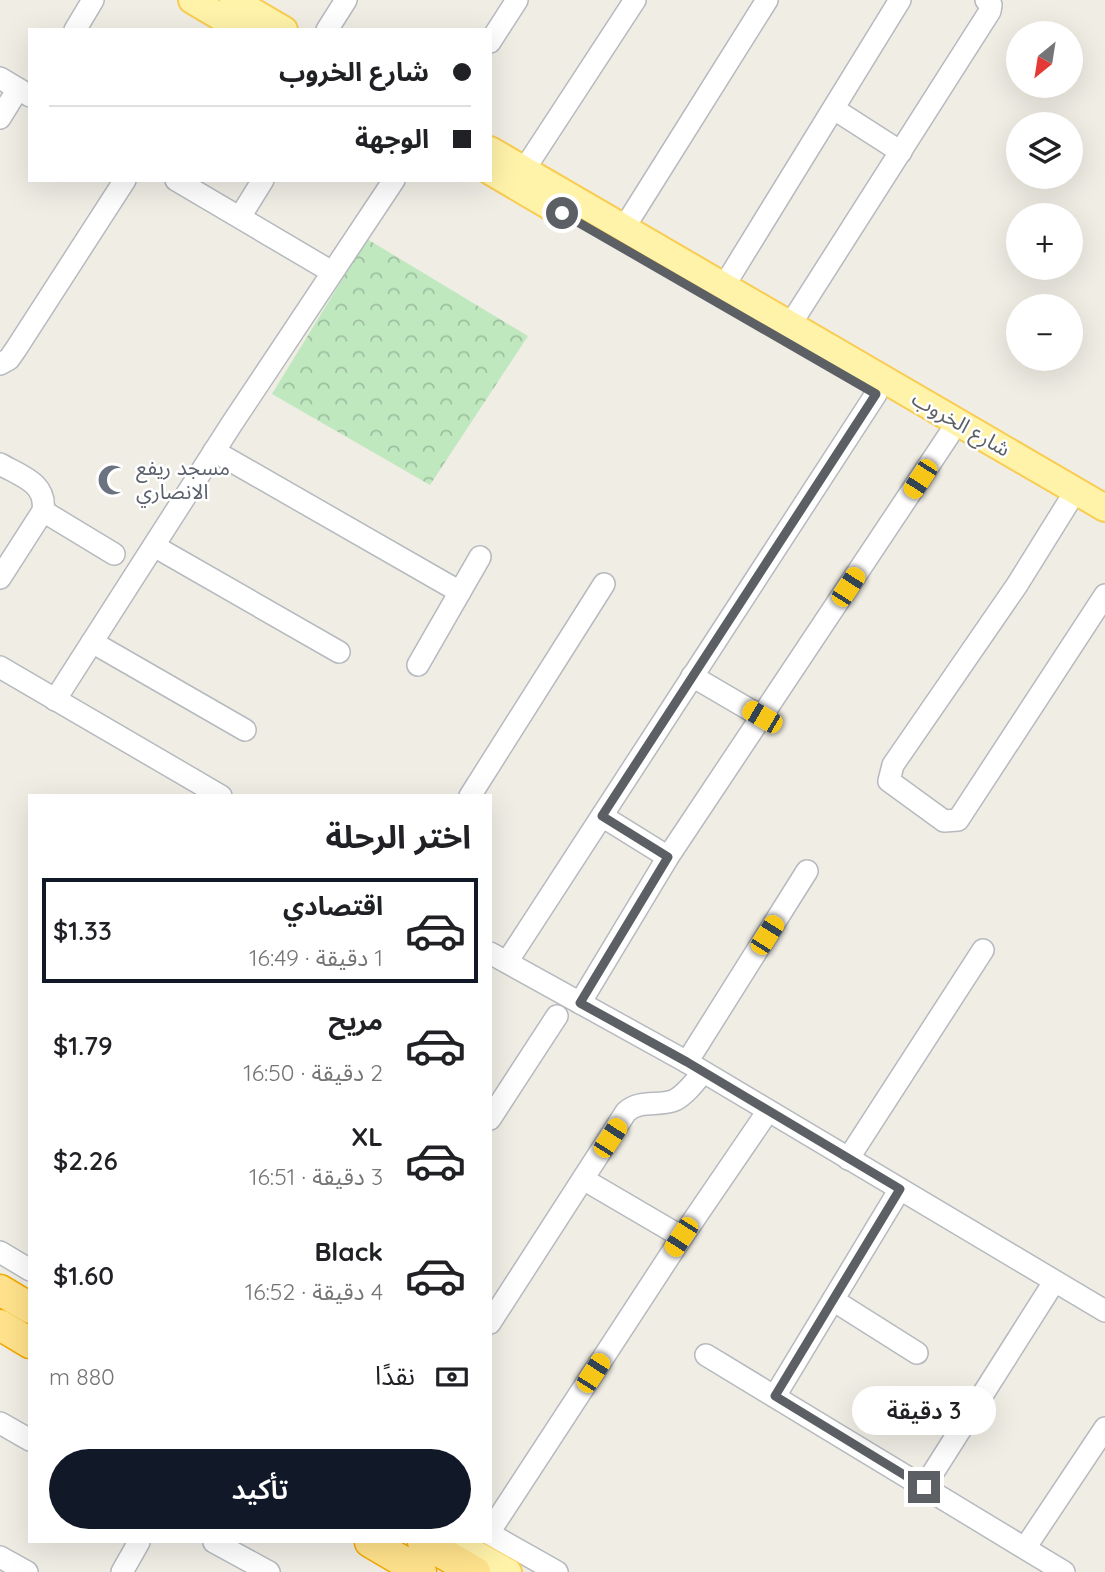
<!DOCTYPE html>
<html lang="ar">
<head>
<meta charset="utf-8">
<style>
	body { margin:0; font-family:Quicksand,"Noto Sans Arabic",sans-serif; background:#f2f2f2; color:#202124; direction:rtl; height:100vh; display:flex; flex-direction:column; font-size:26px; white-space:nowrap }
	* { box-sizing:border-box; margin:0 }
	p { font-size:23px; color:#757577 }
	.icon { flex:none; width:38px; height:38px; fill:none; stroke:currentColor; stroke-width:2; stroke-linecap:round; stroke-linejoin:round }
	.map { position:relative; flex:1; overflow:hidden; direction:ltr }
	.details { position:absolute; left:28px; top:794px; width:464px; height:749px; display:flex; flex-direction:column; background:#fff; border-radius:0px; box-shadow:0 7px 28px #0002; direction:rtl }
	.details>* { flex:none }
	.hud { position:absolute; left:28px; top:28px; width:464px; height:154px; border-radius:0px; box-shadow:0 7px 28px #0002; direction:rtl; display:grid; align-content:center; height:154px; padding:0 21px; background:#fff }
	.needle { width:46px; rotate:210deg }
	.tools { position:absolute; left:1006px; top:21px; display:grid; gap:14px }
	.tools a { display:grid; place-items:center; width:77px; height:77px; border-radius:50%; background:#fff; box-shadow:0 7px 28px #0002; font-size:35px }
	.end { position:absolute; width:32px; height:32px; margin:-16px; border:9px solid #5c6065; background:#fff; box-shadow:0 0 0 4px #fff }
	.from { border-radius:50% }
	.bubble { position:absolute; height:49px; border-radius:24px; background:#fff; box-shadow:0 7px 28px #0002; font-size:23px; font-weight:600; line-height:49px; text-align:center; direction:rtl }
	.car { position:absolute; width:21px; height:42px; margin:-21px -10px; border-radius:9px; box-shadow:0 0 5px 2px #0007; background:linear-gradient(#f5c518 24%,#345 0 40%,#f5c518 0 76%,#345 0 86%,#f5c518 0) }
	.hud b { display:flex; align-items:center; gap:24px; height:66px; font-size:26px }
	.hud b+b { border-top:2px solid #e0e0e0 }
	.hud i { width:18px; height:18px; background:#202124 }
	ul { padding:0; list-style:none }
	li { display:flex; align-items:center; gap:21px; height:105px; margin:0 14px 10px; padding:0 7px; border:4px solid transparent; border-radius:0px }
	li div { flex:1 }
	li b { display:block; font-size:26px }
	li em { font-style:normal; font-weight:600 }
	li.current { border-color:#111827 }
	li>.icon { width:63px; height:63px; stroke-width:1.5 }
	h2 { padding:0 21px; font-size:32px; line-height:84px }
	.pay { display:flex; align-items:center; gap:18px; height:77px; padding:0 21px; font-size:26px }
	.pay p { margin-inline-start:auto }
	.primary-button { display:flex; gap:14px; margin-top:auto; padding:14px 21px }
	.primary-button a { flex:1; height:80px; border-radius:42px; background:#111827; color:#fff; font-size:28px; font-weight:600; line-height:80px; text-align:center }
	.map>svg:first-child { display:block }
	.forest { fill:url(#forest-crowns) }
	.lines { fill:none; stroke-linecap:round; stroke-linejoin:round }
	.minor-casing { stroke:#b6babf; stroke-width:24 }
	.major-casing { stroke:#f9cc52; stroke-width:30 }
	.highway-casing { stroke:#f3a900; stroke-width:33 }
	.minor { stroke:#fff; stroke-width:21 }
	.major { stroke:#fff2a9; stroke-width:26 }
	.highway { stroke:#ffe28b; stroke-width:30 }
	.route { stroke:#5c6065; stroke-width:9 }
	.labels { text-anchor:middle; stroke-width:5; stroke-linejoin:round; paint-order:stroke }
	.street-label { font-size:21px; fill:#5c6065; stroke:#fff }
	.worship-label { font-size:21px; fill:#5b616d; stroke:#fff; text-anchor:start }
</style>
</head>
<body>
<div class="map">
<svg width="1105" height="1572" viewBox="0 0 1105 1572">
	<defs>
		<pattern id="forest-crowns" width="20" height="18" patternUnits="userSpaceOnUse" patternTransform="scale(1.75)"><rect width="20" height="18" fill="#bfe8bf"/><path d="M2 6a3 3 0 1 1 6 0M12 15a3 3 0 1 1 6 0" fill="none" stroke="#9ebf9f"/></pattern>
	</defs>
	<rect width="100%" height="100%" fill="#efede4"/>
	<!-- forest -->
	<path class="forest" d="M367,239L528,336L430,485L272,394Z"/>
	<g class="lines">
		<!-- minor casing -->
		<g class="minor-casing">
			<g id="minor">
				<path d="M75,30L93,0"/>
				<path d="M327,30L346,0"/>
				<path d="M490,42L517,0"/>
				<path d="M0,78L30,96"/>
				<path d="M834,109L901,152"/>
				<path d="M0,118L18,89"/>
				<path d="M524,170L635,0"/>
				<path d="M176,180L332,272"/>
				<path d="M240,217L263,180"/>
				<path d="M624,228L767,0"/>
				<path d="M724,286L900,0"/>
				<path d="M790,325L990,11L991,5L986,0"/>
				<path d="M0,364L9,359L16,349L125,180"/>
				<path d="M214,451L460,592"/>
				<path d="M0,464C21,476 47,483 43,511L0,578"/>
				<path d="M1068,503L1017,585L893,765L889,781L944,821L958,820L1105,595"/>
				<path d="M43,511L114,554"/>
				<path d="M154,546L339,652"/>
				<path d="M92,642L245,730"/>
				<path d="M418,665L480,557"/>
				<path d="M0,667L221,796"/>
				<path d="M692,676L762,717"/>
				<path d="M55,700L231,425L394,180"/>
				<path d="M470,796L604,584"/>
				<path d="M602,816L668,857"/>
				<path d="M490,953L687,1062L1105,1311"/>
				<path d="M507,962L876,394"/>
				<path d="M580,1003L668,857L949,435"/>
				<path d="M687,1062L807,871"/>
				<path d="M490,1119L557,1016"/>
				<path d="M848,1159L983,950"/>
				<path d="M583,1179L682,1237"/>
				<path d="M0,1252L30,1270"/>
				<path d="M833,1300L917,1353"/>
				<path d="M490,1323L626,1112C640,1099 659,1107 675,1100C686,1094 695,1082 703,1072"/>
				<path d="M706,1355L1064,1572"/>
				<path d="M775,1396L900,1189"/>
				<path d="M0,1423L30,1440"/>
				<path d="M924,1487L1054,1282"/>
				<path d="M490,1531L682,1237L768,1111"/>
				<path d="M490,1534L557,1572"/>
				<path d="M214,1542L269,1572"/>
				<path d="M1025,1548L1105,1428"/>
				<path d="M0,1557L27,1572"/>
				<path d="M122,1572L139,1542"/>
			</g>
		</g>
		<!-- major casing -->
		<g class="major-casing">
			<g id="major">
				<path d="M192,0L243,30"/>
				<path d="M233,0L284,30"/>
				<path d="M490,150L1105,508"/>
				<path d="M490,171L558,211"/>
				<path d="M454,1542L508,1572"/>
			</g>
		</g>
		<!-- highway casing -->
		<g class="highway-casing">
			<g id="highway">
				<path d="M0,1290L30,1308"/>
				<path d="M0,1325L30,1343"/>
				<path d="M370,1542L421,1572"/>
				<path d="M423,1542L475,1572"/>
			</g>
		</g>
		<!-- minor -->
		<use href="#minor" class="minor"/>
		<!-- major -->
		<use href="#major" class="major"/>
		<!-- highway -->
		<use href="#highway" class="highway"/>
	</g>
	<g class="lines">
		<!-- route -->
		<path class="route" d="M562,213L876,394L602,816L668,857L580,1003L687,1062L900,1189L775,1396L924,1487"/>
	</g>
	<!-- icons -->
	<defs>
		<g id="mosque-bare" transform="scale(2.415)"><path d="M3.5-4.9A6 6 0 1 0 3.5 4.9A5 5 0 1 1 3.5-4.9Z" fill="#6b7280" stroke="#fff" stroke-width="2.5" paint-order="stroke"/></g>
	</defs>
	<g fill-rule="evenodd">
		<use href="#mosque-bare" x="113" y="480"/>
	</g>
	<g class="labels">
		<!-- street labels -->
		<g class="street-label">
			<text transform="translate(961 424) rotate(30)" y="7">شارع الخروب</text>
		</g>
		<!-- worship labels -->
		<g class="worship-label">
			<text x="136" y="475">مسجد ريفع<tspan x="136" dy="24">الانصاري</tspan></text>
		</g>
	</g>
</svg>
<div class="tools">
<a><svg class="needle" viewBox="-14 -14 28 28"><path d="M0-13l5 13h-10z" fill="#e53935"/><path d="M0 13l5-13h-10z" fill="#757577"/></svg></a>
<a><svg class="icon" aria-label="layers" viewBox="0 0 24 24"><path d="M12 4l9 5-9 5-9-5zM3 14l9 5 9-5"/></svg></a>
<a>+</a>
<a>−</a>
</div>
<i class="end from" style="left:562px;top:213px"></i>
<i class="end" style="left:924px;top:1487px"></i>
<div class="bubble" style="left:852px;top:1386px;width:144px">3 دقيقة</div>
<i class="car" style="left:920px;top:479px;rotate:213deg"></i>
<i class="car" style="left:848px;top:587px;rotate:33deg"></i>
<i class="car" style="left:762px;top:717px;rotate:300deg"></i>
<i class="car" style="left:767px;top:935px;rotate:32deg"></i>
<i class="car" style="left:610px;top:1138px;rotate:33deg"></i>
<i class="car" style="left:681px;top:1237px;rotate:213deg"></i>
<i class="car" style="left:593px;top:1373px;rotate:33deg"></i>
<div class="hud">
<b><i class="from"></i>شارع الخروب</b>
<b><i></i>الوجهة</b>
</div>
<section class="details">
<h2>اختر الرحلة</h2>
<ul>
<li class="current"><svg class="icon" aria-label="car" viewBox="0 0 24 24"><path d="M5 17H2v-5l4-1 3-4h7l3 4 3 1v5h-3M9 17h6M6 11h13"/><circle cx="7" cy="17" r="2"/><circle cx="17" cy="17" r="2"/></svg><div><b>اقتصادي</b><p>1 دقيقة · 16:49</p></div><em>$1.33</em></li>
<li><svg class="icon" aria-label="car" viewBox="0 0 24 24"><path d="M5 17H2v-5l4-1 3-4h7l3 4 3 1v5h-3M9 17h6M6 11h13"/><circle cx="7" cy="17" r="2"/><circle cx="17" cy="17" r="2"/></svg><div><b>مريح</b><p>2 دقيقة · 16:50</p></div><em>$1.79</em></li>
<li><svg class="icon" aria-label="car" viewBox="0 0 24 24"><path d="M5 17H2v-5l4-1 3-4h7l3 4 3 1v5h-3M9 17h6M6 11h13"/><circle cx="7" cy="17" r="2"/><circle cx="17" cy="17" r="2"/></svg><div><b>XL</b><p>3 دقيقة · 16:51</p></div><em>$2.26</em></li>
<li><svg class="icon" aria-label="car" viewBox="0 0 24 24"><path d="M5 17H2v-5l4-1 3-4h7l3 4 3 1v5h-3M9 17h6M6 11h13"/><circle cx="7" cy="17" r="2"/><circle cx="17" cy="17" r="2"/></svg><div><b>Black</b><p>4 دقيقة · 16:52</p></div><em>$1.60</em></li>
</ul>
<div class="pay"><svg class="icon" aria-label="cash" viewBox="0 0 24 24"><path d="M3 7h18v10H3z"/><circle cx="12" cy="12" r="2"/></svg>نقدًا<p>880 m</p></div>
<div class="primary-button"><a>تأكيد</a></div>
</section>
</div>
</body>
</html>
